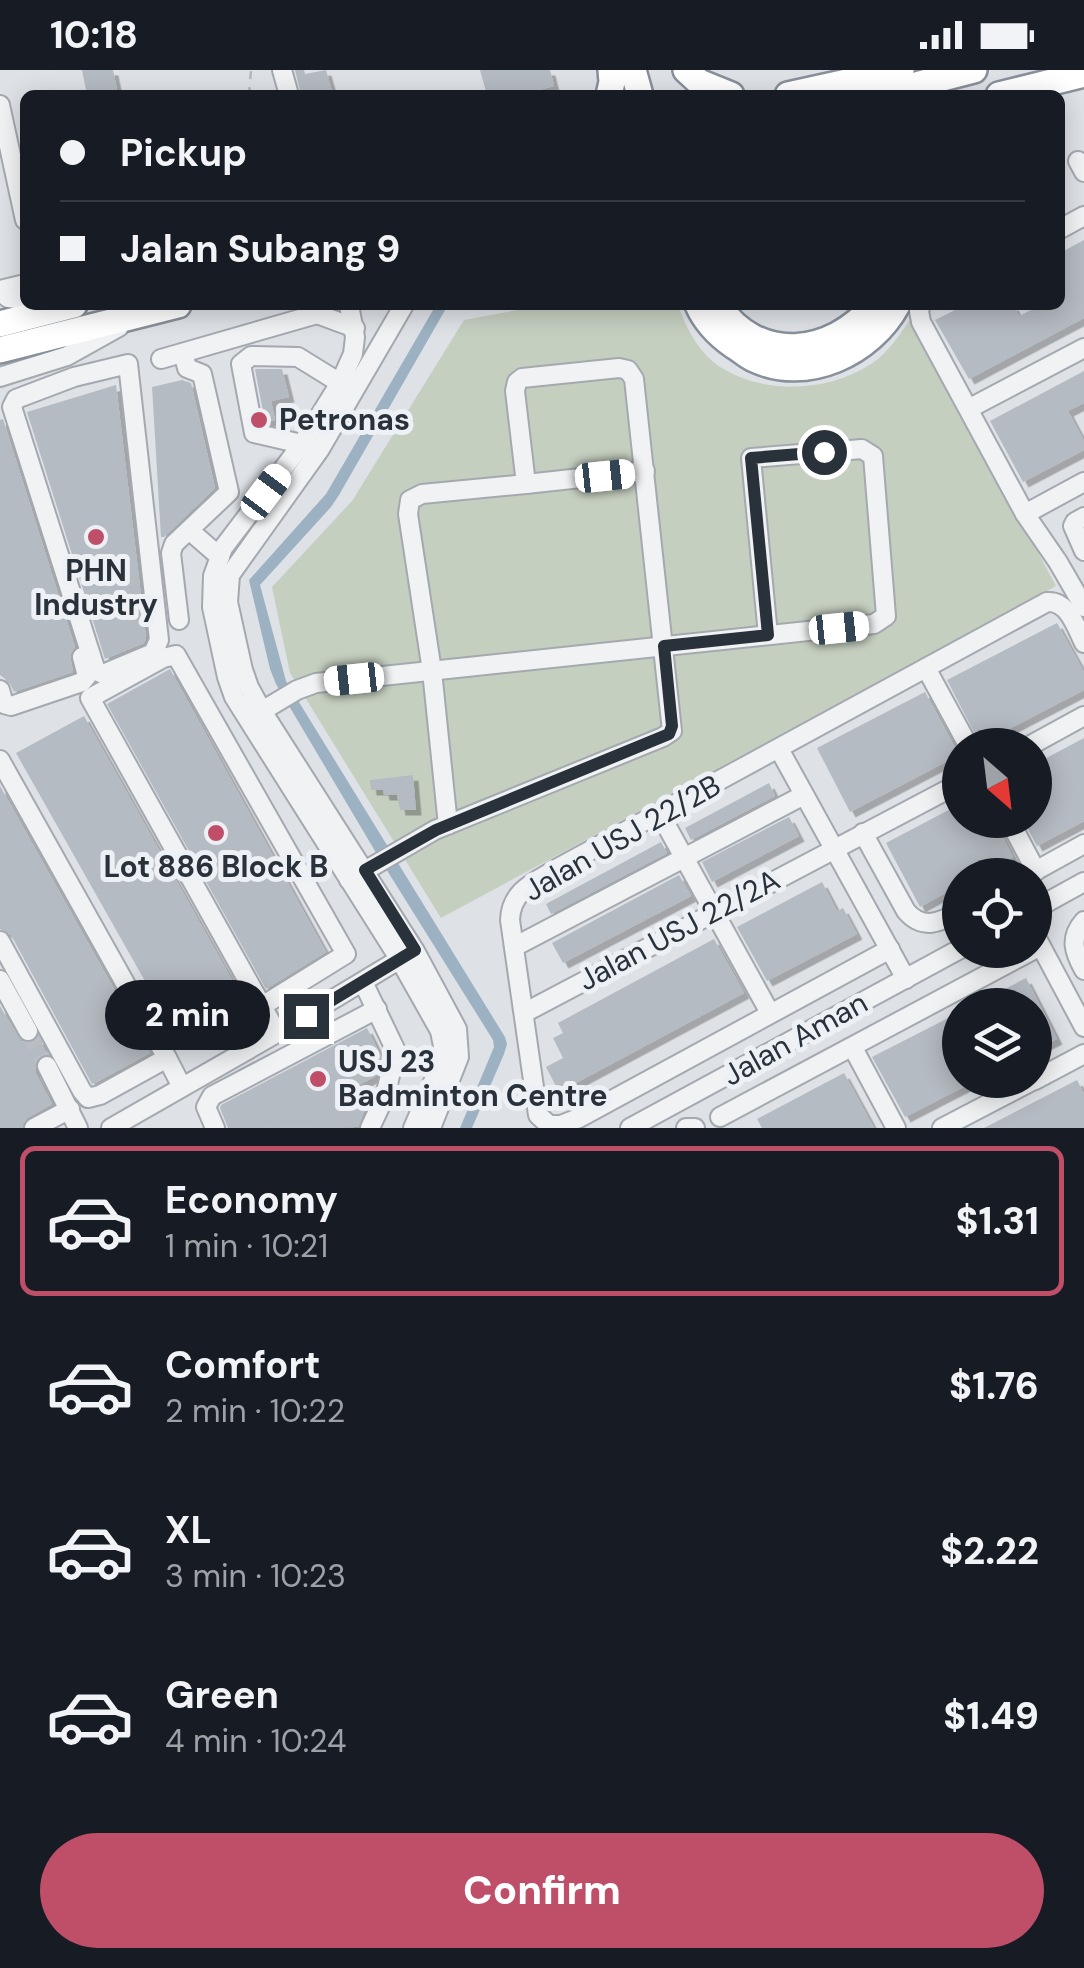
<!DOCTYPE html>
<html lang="en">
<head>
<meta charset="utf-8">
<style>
	body { margin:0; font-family:"DM Sans",sans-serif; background:#242831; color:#f1f3f6; height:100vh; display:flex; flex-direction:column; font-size:38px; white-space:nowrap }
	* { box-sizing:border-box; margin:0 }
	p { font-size:32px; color:#9ea1a6 }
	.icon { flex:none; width:55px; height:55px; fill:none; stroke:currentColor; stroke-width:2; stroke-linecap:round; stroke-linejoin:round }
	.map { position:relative; height:1058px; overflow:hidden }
	.side { display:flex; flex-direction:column; background:#171b24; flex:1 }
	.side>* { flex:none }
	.banner { position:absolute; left:20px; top:20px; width:1045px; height:220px; border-radius:15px; box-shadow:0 5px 25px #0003; display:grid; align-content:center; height:220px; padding:0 40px; background:#171b24 }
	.needle { width:65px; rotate:152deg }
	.controls { position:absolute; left:942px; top:658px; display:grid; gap:20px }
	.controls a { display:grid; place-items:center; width:110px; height:110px; border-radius:50%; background:#171b24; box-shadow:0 5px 25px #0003; font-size:50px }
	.end { position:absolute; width:45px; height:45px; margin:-22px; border:12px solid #29313b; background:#fff; box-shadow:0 0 0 5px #fff }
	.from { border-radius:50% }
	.bubble { position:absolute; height:70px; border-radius:35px; background:#171b24; box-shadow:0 5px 25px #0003; font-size:32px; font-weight:800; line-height:70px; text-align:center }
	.car { position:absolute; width:30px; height:60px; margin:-30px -15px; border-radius:12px; box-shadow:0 0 8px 2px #0007; background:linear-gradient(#fff 24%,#345 0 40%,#fff 0 76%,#345 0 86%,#fff 0) }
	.banner b { display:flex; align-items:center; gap:35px; height:95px; font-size:38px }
	.banner b+b { border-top:2px solid #363941 }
	.banner i { width:25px; height:25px; background:#f1f3f6 }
	ul { padding:18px 0 0; list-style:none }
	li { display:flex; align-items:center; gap:30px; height:150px; margin:0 20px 15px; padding:0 20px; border:5px solid transparent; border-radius:15px }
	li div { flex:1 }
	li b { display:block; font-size:38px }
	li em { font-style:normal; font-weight:800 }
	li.active { border-color:#bf4e69 }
	li>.icon { width:90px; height:90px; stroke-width:1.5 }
	.primary-button { display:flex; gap:20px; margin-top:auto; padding:20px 40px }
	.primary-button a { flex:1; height:115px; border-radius:60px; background:#bf4e69; color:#fff; font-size:40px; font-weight:800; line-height:115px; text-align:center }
	.status { display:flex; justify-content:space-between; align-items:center; height:70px; padding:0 50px; background:#171b24; direction:ltr }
	.status svg { height:28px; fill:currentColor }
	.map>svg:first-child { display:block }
	.green { fill:#c5cfc0 }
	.water { fill:#9cb2c2 }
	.building { fill:#b5bbc2; filter:url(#shadow) }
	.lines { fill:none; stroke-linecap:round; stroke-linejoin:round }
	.minor-tunnel { stroke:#babec4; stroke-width:18; stroke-dasharray:18 9; stroke-linecap:butt }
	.minor-casing { stroke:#a4a9af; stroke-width:22 }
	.highway-casing { stroke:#87909b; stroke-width:30 }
	.path { stroke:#b4b8bc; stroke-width:2.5; stroke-dasharray:8 8; stroke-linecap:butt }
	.minor { stroke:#f0f2f4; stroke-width:18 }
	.highway { stroke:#fff; stroke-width:25 }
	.route { stroke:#29313b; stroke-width:12 }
	.poi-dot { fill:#bf4e69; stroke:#edf0f4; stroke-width:4 }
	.labels { text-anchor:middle; stroke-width:10; stroke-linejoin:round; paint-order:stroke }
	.poi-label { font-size:30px; font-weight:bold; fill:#29313b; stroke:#edf0f4; text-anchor:start }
	.street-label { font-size:30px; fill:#29313b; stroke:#edf0f4 }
</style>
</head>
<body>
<div class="status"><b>10:18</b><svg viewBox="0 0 49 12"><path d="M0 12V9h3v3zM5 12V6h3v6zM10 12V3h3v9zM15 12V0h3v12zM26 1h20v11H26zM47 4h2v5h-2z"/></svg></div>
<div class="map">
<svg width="1084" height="1058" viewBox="0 0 1084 1058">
	<defs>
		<filter id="shadow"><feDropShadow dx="5.5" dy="5.5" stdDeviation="0" flood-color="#0004"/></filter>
	</defs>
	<rect width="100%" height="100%" fill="#dee1e6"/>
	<!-- green -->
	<path class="green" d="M544,235H678C686,258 700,285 722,298C766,325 828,322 871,294C889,282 900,264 912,247L1056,516L441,848L290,603L272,517L352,431L464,250Z"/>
	<!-- water -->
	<path class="water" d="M436,235H448L339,425L331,437L260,515L286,611L505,967L507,974L504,984L472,1058H460L494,977L493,970L378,786L276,614L270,599L249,510L326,424Z"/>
	<!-- building -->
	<g class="building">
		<path d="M82,0H113L118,25H87Z"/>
		<path d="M295,0H304L305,4L326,0L333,25H301Z"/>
		<path d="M480,0H550L554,16L520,25H487Z"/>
		<path d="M1084,170V248L969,309L935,250L965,235H1013L1019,246L1041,235H1060V183Z"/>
		<path d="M255,299H282L289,327L271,331L275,350L265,352Z"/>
		<path d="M1084,301V333L1068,341L1084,371V380L1023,412L990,351Z"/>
		<path d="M182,310L191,313L215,418L164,467H161L152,317Z"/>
		<path d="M116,315L146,568L144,573L105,589L27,342Z"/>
		<path d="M3,349L75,577L70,585L73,602L14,622L9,612L0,605V350Z"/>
		<path d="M1057,553L1084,602V620L980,674L947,610Z"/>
		<path d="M170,599L326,882L266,919L107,634Z"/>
		<path d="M925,622L959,685L850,742L817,678Z"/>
		<path d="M84,646L246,935L236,941L243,955L234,961L225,947L180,973L16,683Z"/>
		<path d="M1084,668V751L1037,776L1023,750H1035V694Z"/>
		<path d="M413,705L416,740H400L397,725H384L383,720H371L370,710Z"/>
		<path d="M769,713L775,726L691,770L685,758Z"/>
		<path d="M0,716L150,983L95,1013L92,1014L11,865L0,859Z"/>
		<path d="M960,734V750H994L1013,787L980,805H960V815L920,837L886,773Z"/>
		<path d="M789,747L799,766L712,812L702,792Z"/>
		<path d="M661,772L667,783L551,844L546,834Z"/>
		<path d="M679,805L691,826L563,893L552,873Z"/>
		<path d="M822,812L837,841L843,838L857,864L767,911L737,857Z"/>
		<path d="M714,869L744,923L559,1022L546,997L563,988L553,968L563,963L558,953Z"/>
		<path d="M1026,908L1057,969L1035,980V935H974Z"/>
		<path d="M0,936L21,971L29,973L39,968L47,984L37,988L35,1002L52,1034L27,1048L22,1058H0Z"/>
		<path d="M960,942V1010H977L905,1047L872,987Z"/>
		<path d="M367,958L382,988L377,1005L354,1018L365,1039L358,1057L228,1058L220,1038L221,1035Z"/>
		<path d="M844,1003L874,1058H762L757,1049Z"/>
		<path d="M1077,1010L1084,1024V1058H984Z"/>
	</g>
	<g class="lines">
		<!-- minor-tunnel -->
		<path class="minor-tunnel" d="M28,961L47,996"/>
		<!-- minor casing -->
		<g class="minor-casing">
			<g id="minor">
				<path d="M282,0L289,25"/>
				<path d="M0,35L25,150"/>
				<path d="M1078,91L1084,102"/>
				<path d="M1060,159L1084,146"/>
				<path d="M0,220L25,214"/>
				<path d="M0,221L8,228L25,230"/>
				<path d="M349,235L355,267L353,284L340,313L302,374L223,478L213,506L212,537L227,607L234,627L400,890L440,961L443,976L442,991L413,1058"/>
				<path d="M404,235L320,379L230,505L228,532L243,600L249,617L262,641L415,881L457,959L459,987L431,1058"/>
				<path d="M921,235L919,241L921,252L1025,444L1058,492L1084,537"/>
				<path d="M161,289L317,244L355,258"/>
				<path d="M128,294L159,570L153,583L103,604L96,601L12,337L16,329L74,307Z"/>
				<path d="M0,307L67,286L119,257"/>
				<path d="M970,338L1084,278"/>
				<path d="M310,376L254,363L241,294L251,286L298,287L340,313L348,314"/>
				<path d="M526,414L645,401"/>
				<path d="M1025,444L1084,412"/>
				<path d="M1084,447L1075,452L1073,456L1084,481"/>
				<path d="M189,460L220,487"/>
				<path d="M179,550L171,483L174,474L229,422L202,304L187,298L183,283"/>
				<path d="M926,598L968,675"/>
				<path d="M0,620L4,634L11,636L82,612L87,606L82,587"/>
				<path d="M262,641L297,620L316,613L874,554L886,546L873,386L862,379L751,388L768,565"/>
				<path d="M1031,675L1084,646"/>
				<path d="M779,679L906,909"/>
				<path d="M0,690L167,988L182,1017"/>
				<path d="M660,744L770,943"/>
				<path d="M1009,750L1036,801"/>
				<path d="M863,763L906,841C923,861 940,852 960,842"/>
				<path d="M1028,805L1084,774"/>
				<path d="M349,810L435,760L663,667L672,661L634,309L628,300L619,298L522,308L517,312L515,321L526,414L422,424L410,430L408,444L432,601L448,755"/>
				<path d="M1035,839L1084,812"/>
				<path d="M1084,851C1069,868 1074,882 1084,900"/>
				<path d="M1035,865L1084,957"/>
				<path d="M0,871L82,1021L88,1028L100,1025L167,988"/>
				<path d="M514,877L804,725"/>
				<path d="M890,879L579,1048L561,1055H549L538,1045L510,850C511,820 535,812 558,798L1047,532C1068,530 1076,557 1084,573"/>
				<path d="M0,910L28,961"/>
				<path d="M363,912L396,981L385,1026L370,1058"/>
				<path d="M262,936L346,884L176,585L163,588L90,628L277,963"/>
				<path d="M524,943L960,713"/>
				<path d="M853,978L896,1058"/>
				<path d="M47,996L78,1058"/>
				<path d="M1035,1010L1084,984"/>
				<path d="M720,1047L1033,880"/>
				<path d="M34,1058L70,1039"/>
				<path d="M111,1058L277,963L410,883"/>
				<path d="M215,1058L206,1037L212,1026L377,939"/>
				<path d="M630,1058L960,879"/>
				<path d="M686,1058H695"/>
				<path d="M942,1058L1034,1010"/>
			</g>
		</g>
		<!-- highway casing -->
		<g class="highway-casing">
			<g id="highway">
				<path d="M633,0L640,25"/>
				<path d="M686,0L699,12L731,25"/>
				<path d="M609,25L612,12L611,0"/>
				<path d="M788,25L901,0"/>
				<path d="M877,25L974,0"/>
				<path d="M999,25L1084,4"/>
				<path d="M698,235C706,253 718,265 734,276C741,280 747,286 754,289C807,314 871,283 897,235"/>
				<path d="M718,235C758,295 831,286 874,235"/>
				<path d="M0,254L74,235"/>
				<path d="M0,280L178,235"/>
			</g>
		</g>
		<!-- path -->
		<path class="path" d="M249,25L251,0"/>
		<!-- minor -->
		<use href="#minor" class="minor"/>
		<!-- highway -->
		<use href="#highway" class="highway"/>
	</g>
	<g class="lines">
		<!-- route -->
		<path class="route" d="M306,946L415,880L365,800L436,760L669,664L672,656L664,576L768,565L751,388L824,382"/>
	</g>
	<!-- markers -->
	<g class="poi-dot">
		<circle cx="259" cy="350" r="10"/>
		<circle cx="96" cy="467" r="10"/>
		<circle cx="216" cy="763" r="10"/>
		<circle cx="318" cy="1009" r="10"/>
	</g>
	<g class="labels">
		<!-- poi labels -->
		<g class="poi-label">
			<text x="279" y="360">Petronas</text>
			<text x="96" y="511" text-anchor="middle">PHN<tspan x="96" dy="34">Industry</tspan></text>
			<text x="216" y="807" text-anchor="middle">Lot 886 Block B</text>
			<text x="338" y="1002">USJ 23<tspan x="338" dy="34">Badminton Centre</tspan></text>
		</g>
		<!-- street labels -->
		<g class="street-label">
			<text transform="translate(622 768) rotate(-30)" y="10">Jalan USJ 22/2B</text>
			<text transform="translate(679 860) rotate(-28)" y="10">Jalan USJ 22/2A</text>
			<text transform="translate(795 969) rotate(-29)" y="10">Jalan Aman</text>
		</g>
	</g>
</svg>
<div class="controls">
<a><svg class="needle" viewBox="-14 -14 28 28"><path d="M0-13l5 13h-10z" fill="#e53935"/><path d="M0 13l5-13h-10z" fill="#9ea1a6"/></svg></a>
<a><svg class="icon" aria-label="locate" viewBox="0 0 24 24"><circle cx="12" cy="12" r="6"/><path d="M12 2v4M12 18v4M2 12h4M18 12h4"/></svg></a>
<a><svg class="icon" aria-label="layers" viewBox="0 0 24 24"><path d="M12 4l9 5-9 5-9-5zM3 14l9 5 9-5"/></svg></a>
</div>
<i class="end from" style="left:824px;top:382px"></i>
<i class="end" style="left:306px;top:946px"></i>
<div class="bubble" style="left:105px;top:910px;width:165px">2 min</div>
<i class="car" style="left:605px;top:406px;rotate:84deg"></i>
<i class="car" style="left:266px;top:422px;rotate:37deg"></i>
<i class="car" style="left:839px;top:558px;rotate:84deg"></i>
<i class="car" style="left:354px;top:609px;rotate:264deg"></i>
<div class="banner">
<b><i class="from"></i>Pickup</b>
<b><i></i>Jalan Subang 9</b>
</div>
</div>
<section class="side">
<ul>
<li class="active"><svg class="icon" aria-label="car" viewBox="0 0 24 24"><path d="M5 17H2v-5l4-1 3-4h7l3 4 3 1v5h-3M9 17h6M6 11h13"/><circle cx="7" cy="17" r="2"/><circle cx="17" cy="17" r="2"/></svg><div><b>Economy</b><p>1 min · 10:21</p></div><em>$1.31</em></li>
<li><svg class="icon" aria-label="car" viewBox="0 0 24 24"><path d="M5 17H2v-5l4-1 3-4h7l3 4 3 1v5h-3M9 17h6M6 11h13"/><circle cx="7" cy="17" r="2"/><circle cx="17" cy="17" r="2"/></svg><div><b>Comfort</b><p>2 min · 10:22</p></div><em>$1.76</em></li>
<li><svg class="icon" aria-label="car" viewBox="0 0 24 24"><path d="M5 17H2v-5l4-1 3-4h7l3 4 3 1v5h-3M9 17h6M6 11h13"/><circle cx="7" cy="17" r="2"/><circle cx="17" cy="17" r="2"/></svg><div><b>XL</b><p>3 min · 10:23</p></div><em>$2.22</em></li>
<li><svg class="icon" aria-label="car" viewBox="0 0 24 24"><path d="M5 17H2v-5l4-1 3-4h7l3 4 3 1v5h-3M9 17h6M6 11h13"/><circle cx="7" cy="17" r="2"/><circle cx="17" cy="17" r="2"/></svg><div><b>Green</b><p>4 min · 10:24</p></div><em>$1.49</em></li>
</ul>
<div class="primary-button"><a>Confirm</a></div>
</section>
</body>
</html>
